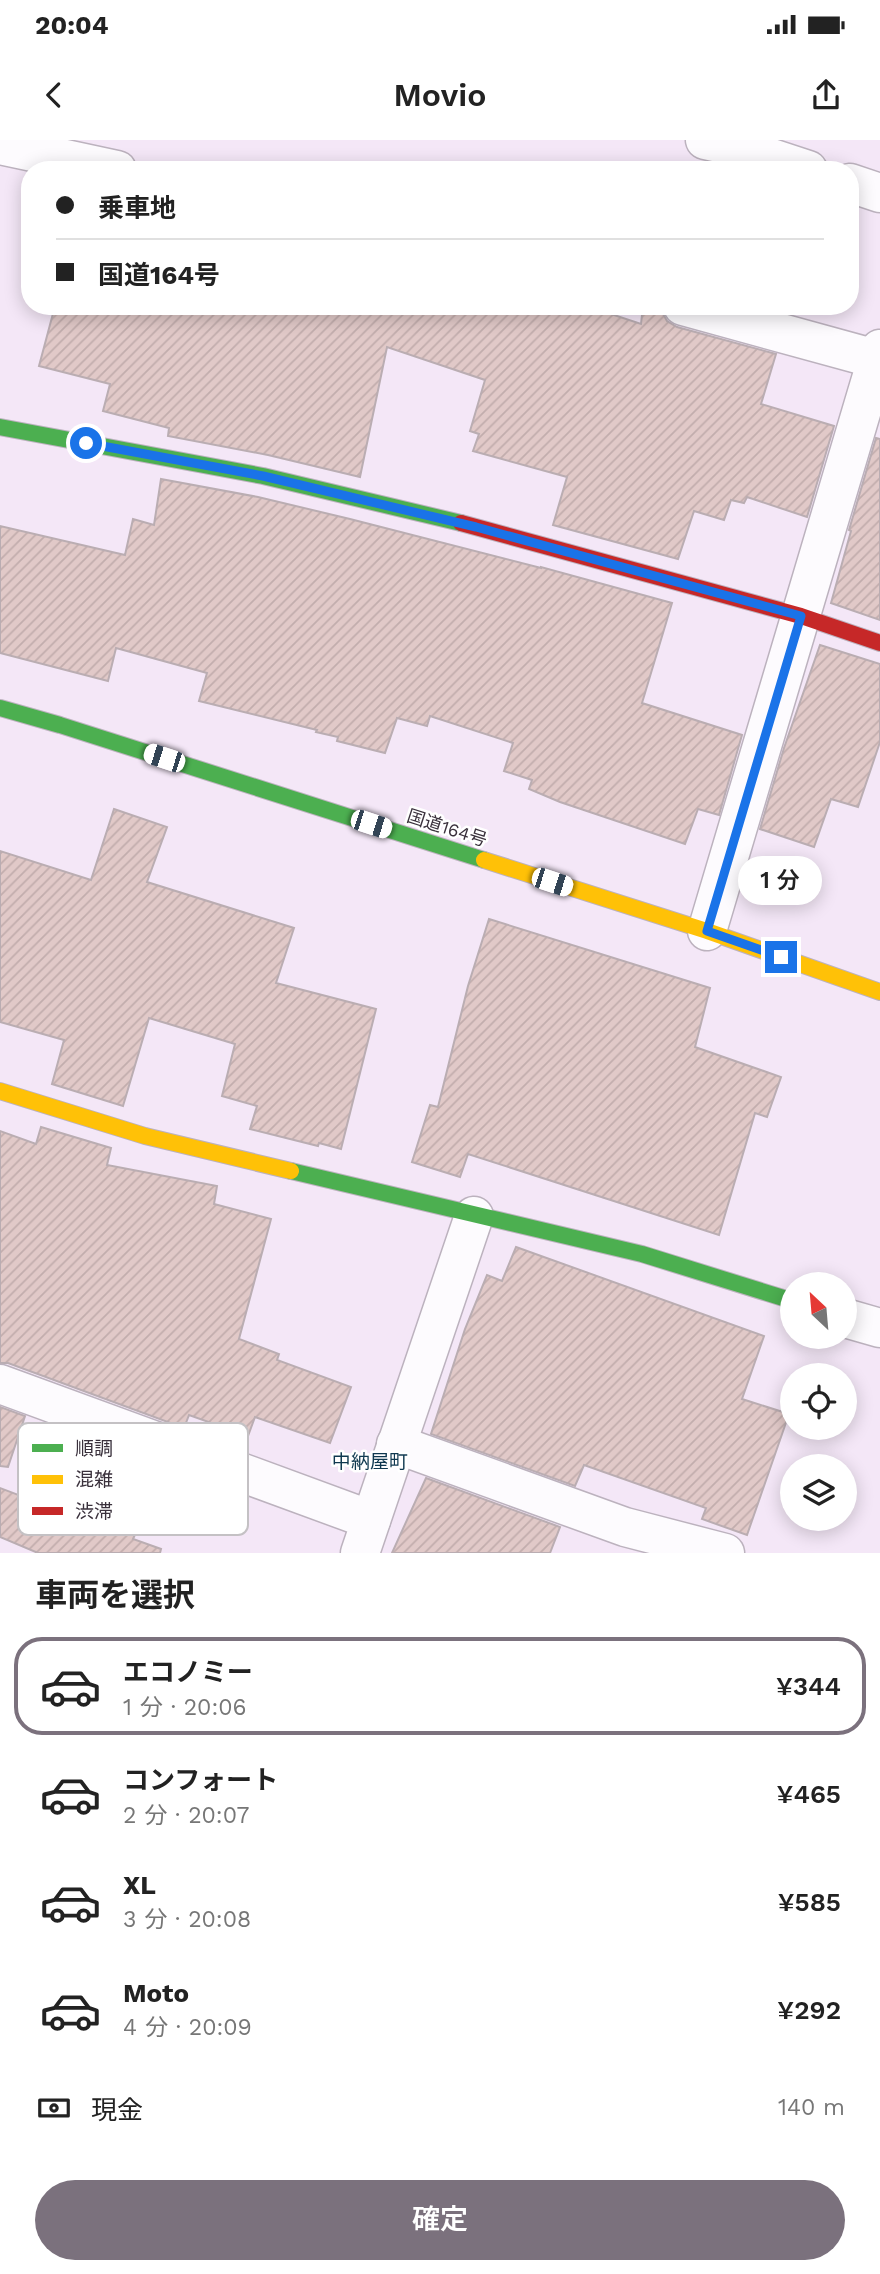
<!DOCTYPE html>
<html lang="ja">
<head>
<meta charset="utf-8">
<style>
	body { margin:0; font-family:"Work Sans","Noto Sans JP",sans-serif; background:#f6f6f6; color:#222; height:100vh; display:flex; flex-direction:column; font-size:26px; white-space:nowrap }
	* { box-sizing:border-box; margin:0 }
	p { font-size:23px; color:#767676 }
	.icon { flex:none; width:38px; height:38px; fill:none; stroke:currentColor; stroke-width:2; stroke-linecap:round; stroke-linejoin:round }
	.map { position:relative; height:1413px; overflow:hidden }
	.sheet { display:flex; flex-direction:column; background:#fff; flex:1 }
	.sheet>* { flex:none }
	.banner { position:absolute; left:21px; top:21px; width:838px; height:154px; border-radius:28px; box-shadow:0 4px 18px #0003; display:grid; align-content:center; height:154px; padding:0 35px; background:#fff }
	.needle { width:46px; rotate:334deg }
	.fabs { position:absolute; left:780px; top:1132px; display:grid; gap:14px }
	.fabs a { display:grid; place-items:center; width:77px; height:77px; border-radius:50%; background:#fff; box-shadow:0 4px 18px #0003; font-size:35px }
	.end { position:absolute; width:32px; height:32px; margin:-16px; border:9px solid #1a73e8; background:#fff; box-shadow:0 0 0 4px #fff }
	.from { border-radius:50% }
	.bubble { position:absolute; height:49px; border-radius:24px; background:#fff; box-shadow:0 4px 18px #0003; font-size:23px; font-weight:600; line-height:49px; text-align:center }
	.car { position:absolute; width:21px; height:42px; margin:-21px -10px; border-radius:9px; box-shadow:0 0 5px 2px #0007; background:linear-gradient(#fff 24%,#345 0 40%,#fff 0 76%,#345 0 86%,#fff 0) }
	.banner b { display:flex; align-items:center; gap:24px; height:66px; font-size:26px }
	.banner b+b { border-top:2px solid #e0e0e0 }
	.banner i { width:18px; height:18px; background:#222 }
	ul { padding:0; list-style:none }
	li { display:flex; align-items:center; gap:21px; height:98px; margin:0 14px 10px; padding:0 21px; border:4px solid transparent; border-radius:28px }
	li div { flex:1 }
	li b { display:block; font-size:26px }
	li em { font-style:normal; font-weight:600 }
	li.selected { border-color:#7b717d }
	li>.icon { width:63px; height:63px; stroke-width:1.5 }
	h2 { padding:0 35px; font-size:32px; line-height:84px }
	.pay { display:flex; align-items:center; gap:18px; height:77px; padding:0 35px; font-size:26px }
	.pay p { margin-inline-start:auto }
	.button { display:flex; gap:14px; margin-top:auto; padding:14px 35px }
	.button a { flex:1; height:80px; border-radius:42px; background:#7b717d; color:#fff; font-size:28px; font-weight:600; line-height:80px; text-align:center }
	.status { display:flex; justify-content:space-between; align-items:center; height:49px; padding:0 35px; background:#fff; direction:ltr }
	.status svg { height:19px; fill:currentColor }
	header { display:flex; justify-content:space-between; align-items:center; height:91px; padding:0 35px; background:#fff; font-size:32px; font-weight:600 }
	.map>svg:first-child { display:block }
	.building { fill:url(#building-hatch); stroke:#baadb2; stroke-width:2 }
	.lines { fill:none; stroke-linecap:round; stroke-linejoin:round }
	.street-casing { stroke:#bcb2be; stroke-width:41 }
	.fast-casing { stroke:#bcb2be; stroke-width:18 }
	.slow-casing { stroke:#bcb2be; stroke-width:18 }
	.jam-casing { stroke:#bcb2be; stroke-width:18 }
	.street { stroke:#fdfbfe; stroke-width:38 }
	.fast { stroke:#4caf50; stroke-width:16 }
	.slow { stroke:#ffc107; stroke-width:16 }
	.jam { stroke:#c62828; stroke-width:16 }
	.route { stroke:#1a73e8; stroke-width:9 }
	.labels { text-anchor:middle; stroke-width:5; stroke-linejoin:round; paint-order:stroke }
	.street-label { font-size:18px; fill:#3a313c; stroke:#fff }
	.neighbourhood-label { font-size:19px; fill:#0f384f; stroke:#fff }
	.key { fill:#fff; stroke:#c4c1c4; stroke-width:2 }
	.key-label { font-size:19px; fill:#3a313c }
</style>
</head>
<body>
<div class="status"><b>20:04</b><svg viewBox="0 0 49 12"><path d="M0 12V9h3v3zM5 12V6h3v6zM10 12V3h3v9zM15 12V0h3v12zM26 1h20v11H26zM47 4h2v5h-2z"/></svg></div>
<header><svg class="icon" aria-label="back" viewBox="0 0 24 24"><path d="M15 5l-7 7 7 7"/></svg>Movio<svg class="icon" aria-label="share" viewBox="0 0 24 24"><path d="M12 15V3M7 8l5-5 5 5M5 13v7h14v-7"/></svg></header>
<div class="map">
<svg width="880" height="1413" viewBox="0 0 880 1413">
	<defs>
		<pattern id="building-hatch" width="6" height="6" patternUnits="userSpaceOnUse" patternTransform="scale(1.75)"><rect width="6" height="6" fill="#e1c9c8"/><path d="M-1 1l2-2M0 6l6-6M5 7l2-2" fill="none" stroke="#c2adad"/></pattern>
	</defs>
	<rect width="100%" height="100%" fill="#f4e7f7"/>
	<!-- building -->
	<g class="building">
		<path d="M55,166H587L641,184L643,166H662V172L667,181L677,187L776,214L761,264L834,286L807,377L747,357L744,363L731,360L724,380L694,371L678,419L553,385L567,337L473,311L479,294L470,291L485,240L387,207L360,337L268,315L168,296L169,288L103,271L110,244L39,226Z"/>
		<path d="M876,298L880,299V480L831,463L851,391L849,390Z"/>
		<path d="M161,339L258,357L350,379L541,428V427L672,463L642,563L742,595L719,675L698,669L685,704L560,662L529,649L532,640L504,631L513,603L430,576L427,586L397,578L385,613L337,601L338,597L316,592L317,590L199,561L207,533L116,508L108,541L0,513V386L125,415L133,379L154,385Z"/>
		<path d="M820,505L880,524V602L858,667L831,659L814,707L760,689L784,608Z"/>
		<path d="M114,669L167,687L147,742L294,788L276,843L376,869L341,1009L319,1003L318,1006L250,989L257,966L222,956L235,904L149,878L123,966L52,944L64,900L0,882V711L91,740Z"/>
		<path d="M489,779L710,848L695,907L781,937L767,977L755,973L719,1095L468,1014L460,1037L412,1022L430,965L438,967L468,846Z"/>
		<path d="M41,987L111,1008L107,1025L217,1046L214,1064L271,1079L239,1199L279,1214L277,1220L351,1247L330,1303L255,1277L248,1296L189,1275L184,1288L8,1223H0V991L36,1004Z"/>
		<path d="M516,1107L764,1196L742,1259L789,1274L747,1395L702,1379L706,1368L584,1325L575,1346L431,1294L465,1189L487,1135L502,1141Z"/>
		<path d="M0,1267L25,1276L8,1327L0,1326Z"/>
		<path d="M124,1313L165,1328L133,1399L161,1409L160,1413H38L0,1397V1348L92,1383Z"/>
		<path d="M426,1338L560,1387L550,1413H392Z"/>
	</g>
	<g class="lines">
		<!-- street casing -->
		<g class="street-casing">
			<g id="street">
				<path d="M705,0L741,8L808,30"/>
				<path d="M0,5L117,30"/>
				<path d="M850,43L880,53"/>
				<path d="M683,166L876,219"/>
				<path d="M707,791L880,209"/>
				<path d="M845,1178L880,1188"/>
				<path d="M0,1244L371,1380"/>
				<path d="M396,1304L625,1387L725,1413"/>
				<path d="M360,1413L474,1076"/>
			</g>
		</g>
		<!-- fast casing -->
		<g class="fast-casing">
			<g id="fast">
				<path d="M0,287L263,336L461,383"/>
				<path d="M0,568L60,585L484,720"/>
				<path d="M291,1031L642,1114L793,1161"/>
			</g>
		</g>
		<!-- slow casing -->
		<g class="slow-casing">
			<g id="slow">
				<path d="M484,720L707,791L880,852"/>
				<path d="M0,951L145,996L291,1031"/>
			</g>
		</g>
		<!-- jam casing -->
		<g class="jam-casing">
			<path id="jam" d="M461,383L801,476L880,503"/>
		</g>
		<!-- street -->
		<use href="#street" class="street"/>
		<!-- fast -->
		<use href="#fast" class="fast"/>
		<!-- slow -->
		<use href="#slow" class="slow"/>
		<!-- jam -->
		<use href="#jam" class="jam"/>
	</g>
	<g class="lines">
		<!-- route -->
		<path class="route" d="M86,303L263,336L476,387L801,476L707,791L781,817"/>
	</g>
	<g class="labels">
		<!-- street labels -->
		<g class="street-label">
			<text transform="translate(447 688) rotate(18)" y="6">国道164号</text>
		</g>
		<!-- neighbourhood labels -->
		<g class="neighbourhood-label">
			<text x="370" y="1328">中納屋町</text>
		</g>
	</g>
	<!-- legend -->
	<rect x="18" y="1283" width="230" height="112" rx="10" class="key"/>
	<rect x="32" y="1304" width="31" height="8" fill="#4caf50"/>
	<rect x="32" y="1335" width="31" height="9" fill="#ffc107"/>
	<rect x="32" y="1367" width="31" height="8" fill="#c62828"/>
	<g class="key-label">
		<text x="75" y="1315">順調</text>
		<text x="75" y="1346">混雑</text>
		<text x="75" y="1378">渋滞</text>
	</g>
</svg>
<div class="fabs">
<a><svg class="needle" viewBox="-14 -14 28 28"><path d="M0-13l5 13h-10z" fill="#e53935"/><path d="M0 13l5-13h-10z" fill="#767676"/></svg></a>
<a><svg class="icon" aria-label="locate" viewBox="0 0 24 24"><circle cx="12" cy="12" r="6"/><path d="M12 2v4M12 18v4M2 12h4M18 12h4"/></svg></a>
<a><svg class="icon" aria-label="layers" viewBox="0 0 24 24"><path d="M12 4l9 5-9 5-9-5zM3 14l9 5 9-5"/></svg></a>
</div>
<i class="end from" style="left:86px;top:303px"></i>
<i class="end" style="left:781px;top:817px"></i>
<div class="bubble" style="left:738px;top:716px;width:84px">1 分</div>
<i class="car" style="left:164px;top:618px;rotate:288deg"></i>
<i class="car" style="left:371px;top:684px;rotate:108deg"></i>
<i class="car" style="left:552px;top:742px;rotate:108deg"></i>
<div class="banner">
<b><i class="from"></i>乗車地</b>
<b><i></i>国道164号</b>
</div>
</div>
<section class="sheet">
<h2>車両を選択</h2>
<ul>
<li class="selected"><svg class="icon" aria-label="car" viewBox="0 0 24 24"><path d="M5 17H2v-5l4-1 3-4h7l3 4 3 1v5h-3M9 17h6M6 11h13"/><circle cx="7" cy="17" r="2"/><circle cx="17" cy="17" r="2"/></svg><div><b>エコノミー</b><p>1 分 · 20:06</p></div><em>¥344</em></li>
<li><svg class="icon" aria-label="car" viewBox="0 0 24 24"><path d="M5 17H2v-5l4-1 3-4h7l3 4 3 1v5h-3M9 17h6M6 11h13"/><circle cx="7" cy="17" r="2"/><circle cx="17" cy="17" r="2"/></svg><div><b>コンフォート</b><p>2 分 · 20:07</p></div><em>¥465</em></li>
<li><svg class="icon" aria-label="car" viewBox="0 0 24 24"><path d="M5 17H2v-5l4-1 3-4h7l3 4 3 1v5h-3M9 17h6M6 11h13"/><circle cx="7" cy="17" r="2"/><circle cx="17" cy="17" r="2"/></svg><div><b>XL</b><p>3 分 · 20:08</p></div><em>¥585</em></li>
<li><svg class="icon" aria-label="car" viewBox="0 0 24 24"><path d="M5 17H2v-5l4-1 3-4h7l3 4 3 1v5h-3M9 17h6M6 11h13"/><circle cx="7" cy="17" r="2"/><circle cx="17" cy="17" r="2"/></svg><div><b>Moto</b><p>4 分 · 20:09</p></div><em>¥292</em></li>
</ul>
<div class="pay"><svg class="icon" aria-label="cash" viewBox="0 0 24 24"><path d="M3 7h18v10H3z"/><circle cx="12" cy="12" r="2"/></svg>現金<p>140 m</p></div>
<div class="button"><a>確定</a></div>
</section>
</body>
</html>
